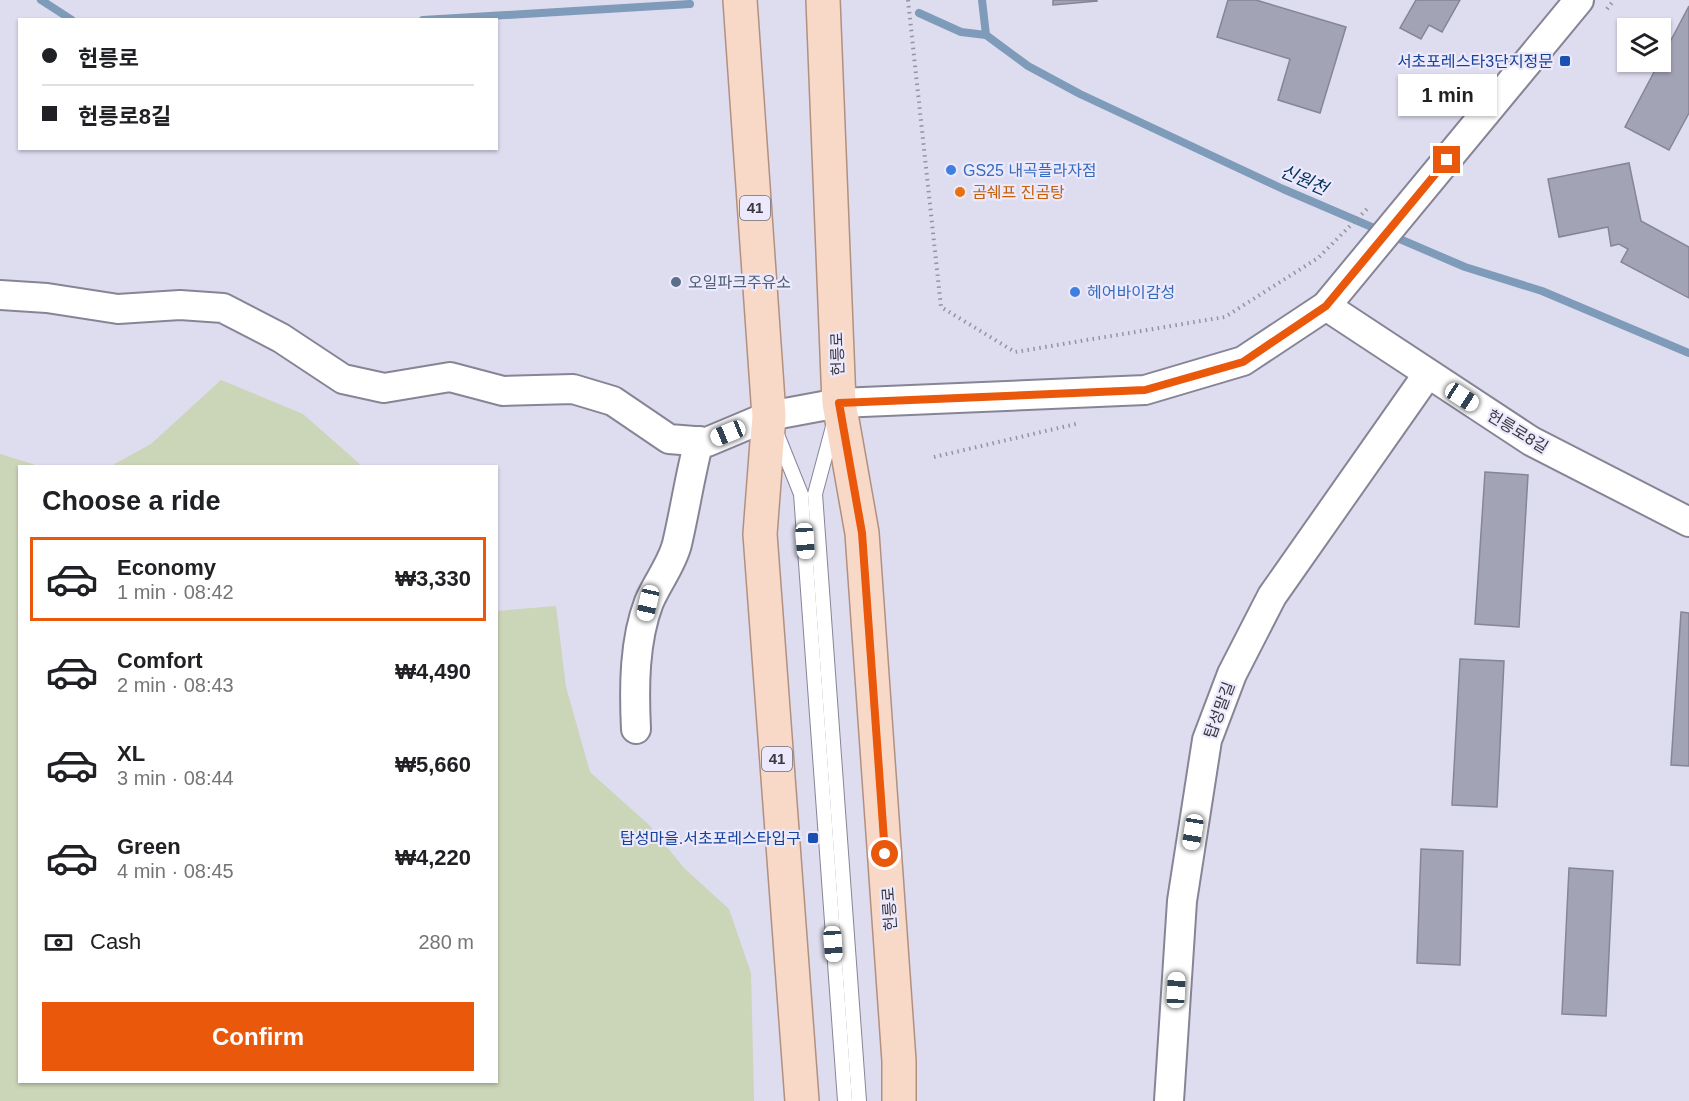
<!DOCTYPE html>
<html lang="en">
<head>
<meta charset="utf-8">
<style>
	body { margin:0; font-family:Arial,"Noto Sans KR",sans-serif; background:#f2f2f2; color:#202124; height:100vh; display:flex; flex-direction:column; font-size:22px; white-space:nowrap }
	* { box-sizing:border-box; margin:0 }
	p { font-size:20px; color:#757577 }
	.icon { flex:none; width:33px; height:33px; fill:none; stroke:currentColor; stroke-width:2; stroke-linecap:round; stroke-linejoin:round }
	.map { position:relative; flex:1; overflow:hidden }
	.panel { position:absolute; left:18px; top:465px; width:480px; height:618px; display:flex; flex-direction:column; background:#fff; border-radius:0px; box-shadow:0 2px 4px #0004 }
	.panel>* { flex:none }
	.banner { position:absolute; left:18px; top:18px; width:480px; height:132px; border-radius:0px; box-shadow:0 2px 4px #0004; display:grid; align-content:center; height:132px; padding:0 24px; background:#fff }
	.fabs { position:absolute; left:1617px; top:18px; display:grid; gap:12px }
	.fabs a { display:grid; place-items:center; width:54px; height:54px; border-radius:0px; background:#fff; box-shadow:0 2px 4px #0004; font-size:30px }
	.end { position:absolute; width:27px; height:27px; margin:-14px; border:8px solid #ea580c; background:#fff; box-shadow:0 0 0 3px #fff }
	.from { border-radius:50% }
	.bubble { position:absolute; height:42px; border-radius:0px; background:#fff; box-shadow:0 2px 4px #0004; font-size:20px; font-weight:800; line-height:42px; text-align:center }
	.car { position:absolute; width:18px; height:36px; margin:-18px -9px; border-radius:8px; box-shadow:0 0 4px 2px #0007; background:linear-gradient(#fff 24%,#345 0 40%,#fff 0 76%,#345 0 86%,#fff 0) }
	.banner b { display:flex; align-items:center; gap:21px; height:57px; font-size:22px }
	.banner b+b { border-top:2px solid #e0e0e0 }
	.banner i { width:15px; height:15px; background:#202124 }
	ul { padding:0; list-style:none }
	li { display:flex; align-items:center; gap:18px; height:84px; margin:0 12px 9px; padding:0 12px; border:3px solid transparent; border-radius:0px }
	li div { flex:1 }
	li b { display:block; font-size:22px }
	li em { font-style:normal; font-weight:800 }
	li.active { border-color:#ea580c }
	li>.icon { width:54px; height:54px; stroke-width:1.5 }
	h2 { padding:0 24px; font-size:27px; line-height:72px }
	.pay { display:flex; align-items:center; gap:15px; height:66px; padding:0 24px; font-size:22px }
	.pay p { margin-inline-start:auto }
	.button { display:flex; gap:12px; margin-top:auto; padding:12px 24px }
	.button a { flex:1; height:69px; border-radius:0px; background:#ea580c; color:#fff; font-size:24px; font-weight:800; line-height:69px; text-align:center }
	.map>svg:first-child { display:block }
	.green { fill:#cbd5b7 }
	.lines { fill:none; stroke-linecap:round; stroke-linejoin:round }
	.stream { stroke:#7e9bb9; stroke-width:8 }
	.building { fill:#a3a3b6; stroke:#858597; stroke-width:1.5 }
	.service-casing { stroke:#878496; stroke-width:16 }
	.minor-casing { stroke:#878496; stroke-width:32 }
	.primary-casing { stroke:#b29080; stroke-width:36 }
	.path { stroke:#9493a0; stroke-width:4; stroke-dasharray:1.5 4.5; stroke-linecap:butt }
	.service { stroke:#fff; stroke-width:14 }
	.minor { stroke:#fff; stroke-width:28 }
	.primary { stroke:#f8d9c8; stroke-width:33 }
	.route { stroke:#ea580c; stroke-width:8 }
	.transit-dot { fill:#1a4fb4; stroke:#ece9fc; stroke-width:2 }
	.shop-dot { fill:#3f7fe0; stroke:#ece9fc; stroke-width:2 }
	.food-dot { fill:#e8710a; stroke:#ece9fc; stroke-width:2 }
	.service-dot { fill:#5c6f8a; stroke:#ece9fc; stroke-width:2 }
	.labels { text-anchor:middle; stroke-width:4.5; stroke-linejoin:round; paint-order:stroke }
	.shield { fill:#ece9fc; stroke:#6f6e78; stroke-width:1.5 }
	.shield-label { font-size:15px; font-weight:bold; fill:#3a3940 }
	.transit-label { font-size:16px; fill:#164399; stroke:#ece9fc; text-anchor:end }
	.shop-label { font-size:16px; fill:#366cbe; stroke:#ece9fc; text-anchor:start }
	.food-label { font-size:16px; fill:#c56008; stroke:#ece9fc; text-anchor:start }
	.service-label { font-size:16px; fill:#4e5e75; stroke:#ece9fc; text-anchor:start }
	.street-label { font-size:16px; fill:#3a3940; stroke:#ece9fc }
	.water-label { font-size:18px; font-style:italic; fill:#023159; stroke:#ece9fc }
</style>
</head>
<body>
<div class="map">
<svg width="1689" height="1101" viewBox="0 0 1689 1101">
	<rect width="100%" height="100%" fill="#dedcef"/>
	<!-- green -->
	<g class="green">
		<path d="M221,380L303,414L362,466H111L151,444Z"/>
		<path d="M0,454L39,466H20V1082H496L497,611L556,606L566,687L590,772L649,825L684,868L729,909L751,973L754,1101H0Z"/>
	</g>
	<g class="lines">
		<!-- stream -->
		<g class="stream">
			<path d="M41,0L72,20"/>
			<path d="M982,0L986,35"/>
			<path d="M919,13L961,32L986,35L1028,66L1080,94L1283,189L1465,267L1542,291L1689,353"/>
			<path d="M423,20L690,4"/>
		</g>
	</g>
	<!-- building -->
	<g class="building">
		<path d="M1053,0H1097V1L1053,5Z"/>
		<path d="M1228,0H1256L1346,27L1320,113L1278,100L1290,59L1217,37Z"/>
		<path d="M1416,0H1460L1442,32L1429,25L1421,39L1400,28Z"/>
		<path d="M1689,6V113L1669,150L1625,127Z"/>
		<path d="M1629,163L1641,221L1689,247V298L1621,262L1628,249L1619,244L1611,246L1608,227L1559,237L1548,179Z"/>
		<path d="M1485,472L1528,475L1519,627L1475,624Z"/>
		<path d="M1681,612L1689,613V766L1671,765Z"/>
		<path d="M1460,659L1504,661L1497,807L1452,805Z"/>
		<path d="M1421,849L1463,851L1460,965L1417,963Z"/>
		<path d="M1569,868L1613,871L1606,1016L1562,1014Z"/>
	</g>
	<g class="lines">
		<!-- service casing -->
		<g class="service-casing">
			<g id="service">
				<path d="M834,423L815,494L859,1101"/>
				<path d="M776,432L801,494L845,1101"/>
			</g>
		</g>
		<!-- minor casing -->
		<g class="minor-casing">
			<g id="minor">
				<path d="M0,295L47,298L118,309L180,305L223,308L281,338L343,379L384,388L450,377L503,391L573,389L613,401L669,439L707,442L769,416L839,403L1145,390L1243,361L1326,306L1579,0"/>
				<path d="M1326,306L1531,441L1689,522"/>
				<path d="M636,729C634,688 634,641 649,602C657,583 672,564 677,544C685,510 690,475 699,441"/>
				<path d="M1169,1101L1182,901L1207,740L1232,674L1272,596L1427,375"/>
			</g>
		</g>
		<!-- primary casing -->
		<g class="primary-casing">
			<g id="primary">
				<path d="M740,0L769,416L760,534L802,1101"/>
				<path d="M823,0L839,403L862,533L899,1061V1101"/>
			</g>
		</g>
		<!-- path -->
		<g class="path">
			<path d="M908,0L941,307L1015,352L1225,317L1318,258L1367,209"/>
			<path d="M1607,9L1614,0"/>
			<path d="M934,457L1080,423"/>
		</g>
		<!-- service -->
		<use href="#service" class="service"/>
		<!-- minor -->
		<use href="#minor" class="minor"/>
		<!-- primary -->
		<use href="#primary" class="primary"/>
	</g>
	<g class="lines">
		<!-- route -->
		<path class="route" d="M885,854L862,533L839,403L1145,390L1243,362L1326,306L1447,160"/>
	</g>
	<!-- markers -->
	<g class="transit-dot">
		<rect x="1559" y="55" width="12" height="12" rx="3"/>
		<rect x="807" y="832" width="12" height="12" rx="3"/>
	</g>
	<g class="shop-dot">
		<circle cx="951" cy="170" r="6"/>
		<circle cx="1075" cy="292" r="6"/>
	</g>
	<circle class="food-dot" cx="960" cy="192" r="6"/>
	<circle class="service-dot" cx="676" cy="282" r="6"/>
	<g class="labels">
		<!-- shield labels -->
		<g class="shield">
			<rect x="740" y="196" width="30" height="24" rx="4.5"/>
			<rect x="762" y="747" width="30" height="24" rx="4.5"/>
		</g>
		<g class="shield-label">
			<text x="755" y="213">41</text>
			<text x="777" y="764">41</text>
		</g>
		<!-- transit labels -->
		<g class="transit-label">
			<text x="1553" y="67">서초포레스타3단지정문</text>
			<text x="801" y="844">탑성마을.서초포레스타입구</text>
		</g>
		<!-- shop labels -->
		<g class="shop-label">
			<text x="963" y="176">GS25 내곡플라자점</text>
			<text x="1087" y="298">헤어바이감성</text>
		</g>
		<!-- food labels -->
		<g class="food-label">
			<text x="972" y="198">곰쉐프 진곰탕</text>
		</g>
		<!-- service labels -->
		<g class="service-label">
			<text x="688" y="288">오일파크주유소</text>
		</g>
		<!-- street labels -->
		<g class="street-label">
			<text transform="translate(837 354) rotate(-92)" y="6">헌릉로</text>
			<text transform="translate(1518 431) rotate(31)" y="6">헌릉로8길</text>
			<text transform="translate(1219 710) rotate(-70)" y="6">탑성말길</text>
			<text transform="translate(889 909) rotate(-94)" y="6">헌릉로</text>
		</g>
		<!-- water labels -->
		<g class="water-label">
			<text transform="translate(1304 180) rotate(24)" y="6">신원천</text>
		</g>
	</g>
</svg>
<div class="fabs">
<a><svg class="icon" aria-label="layers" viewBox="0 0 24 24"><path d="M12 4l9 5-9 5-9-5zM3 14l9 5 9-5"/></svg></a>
</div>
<i class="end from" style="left:885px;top:854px"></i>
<i class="end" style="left:1447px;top:160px"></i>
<div class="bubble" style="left:1398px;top:74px;width:99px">1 min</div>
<i class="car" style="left:1462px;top:397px;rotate:123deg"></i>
<i class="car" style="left:728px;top:433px;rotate:248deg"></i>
<i class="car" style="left:805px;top:541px;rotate:176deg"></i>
<i class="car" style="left:648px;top:603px;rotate:193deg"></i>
<i class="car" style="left:1193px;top:832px;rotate:189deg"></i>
<i class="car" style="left:833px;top:944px;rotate:176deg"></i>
<i class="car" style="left:1176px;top:990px;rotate:3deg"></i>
<div class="banner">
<b><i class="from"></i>헌릉로</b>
<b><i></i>헌릉로8길</b>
</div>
<section class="panel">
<h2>Choose a ride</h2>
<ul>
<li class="active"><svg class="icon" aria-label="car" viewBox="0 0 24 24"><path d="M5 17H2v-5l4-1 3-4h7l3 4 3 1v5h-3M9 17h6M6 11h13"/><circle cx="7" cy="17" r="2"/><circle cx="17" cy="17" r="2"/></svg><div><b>Economy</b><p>1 min · 08:42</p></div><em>₩3,330</em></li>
<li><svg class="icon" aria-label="car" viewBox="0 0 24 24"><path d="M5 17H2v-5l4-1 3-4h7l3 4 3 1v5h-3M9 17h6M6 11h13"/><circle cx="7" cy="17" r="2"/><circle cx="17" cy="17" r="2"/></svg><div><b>Comfort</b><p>2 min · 08:43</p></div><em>₩4,490</em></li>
<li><svg class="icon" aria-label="car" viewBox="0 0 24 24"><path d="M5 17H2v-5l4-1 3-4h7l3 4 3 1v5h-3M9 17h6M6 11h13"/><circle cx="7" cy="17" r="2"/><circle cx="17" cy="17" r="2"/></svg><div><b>XL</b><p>3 min · 08:44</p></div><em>₩5,660</em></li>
<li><svg class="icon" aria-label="car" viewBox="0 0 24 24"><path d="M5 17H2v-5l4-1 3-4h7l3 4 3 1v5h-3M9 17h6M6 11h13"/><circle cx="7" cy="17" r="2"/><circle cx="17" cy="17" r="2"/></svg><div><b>Green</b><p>4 min · 08:45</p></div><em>₩4,220</em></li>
</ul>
<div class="pay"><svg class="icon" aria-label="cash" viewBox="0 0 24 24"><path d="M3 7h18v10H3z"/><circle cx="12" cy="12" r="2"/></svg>Cash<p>280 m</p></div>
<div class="button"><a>Confirm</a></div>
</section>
</div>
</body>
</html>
